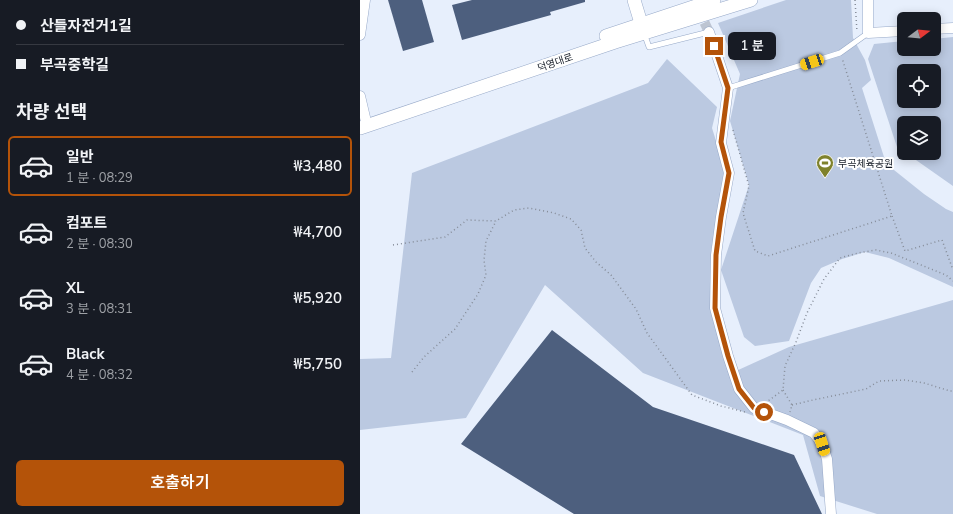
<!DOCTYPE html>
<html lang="ko">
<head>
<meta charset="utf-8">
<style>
	body { margin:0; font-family:"Nunito Sans","Noto Sans KR",sans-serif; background:#242831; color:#f1f3f6; height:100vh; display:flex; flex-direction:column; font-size:15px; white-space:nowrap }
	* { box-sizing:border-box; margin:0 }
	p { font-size:13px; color:#9ea1a6 }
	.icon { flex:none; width:22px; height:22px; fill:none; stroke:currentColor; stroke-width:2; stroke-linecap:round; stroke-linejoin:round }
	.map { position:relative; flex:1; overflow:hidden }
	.panel { display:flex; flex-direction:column; background:#171b24; width:360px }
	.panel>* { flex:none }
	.hud { display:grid; align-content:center; height:88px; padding:0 16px; background:#171b24 }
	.needle { width:26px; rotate:74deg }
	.tools { position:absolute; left:537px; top:12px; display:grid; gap:8px }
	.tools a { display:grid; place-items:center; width:44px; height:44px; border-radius:6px; background:#171b24; box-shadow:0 2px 10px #0003; font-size:20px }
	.end { position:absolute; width:18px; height:18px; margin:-9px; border:5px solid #b45309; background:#fff; box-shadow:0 0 0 2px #fff }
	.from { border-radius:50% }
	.bubble { position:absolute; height:28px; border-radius:6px; background:#171b24; box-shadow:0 2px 10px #0003; font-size:13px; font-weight:600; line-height:28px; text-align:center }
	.car { position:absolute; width:12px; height:24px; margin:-12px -6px; border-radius:5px; box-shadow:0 0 3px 1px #0007; background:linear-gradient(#f5c518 24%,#345 0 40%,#f5c518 0 76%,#345 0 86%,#f5c518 0) }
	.hud b { display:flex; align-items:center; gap:14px; height:38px; font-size:15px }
	.hud b+b { border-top:1px solid #363941 }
	.hud i { width:10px; height:10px; background:#f1f3f6 }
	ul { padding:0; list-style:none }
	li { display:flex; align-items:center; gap:12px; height:60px; margin:0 8px 6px; padding:0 8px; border:2px solid transparent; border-radius:6px }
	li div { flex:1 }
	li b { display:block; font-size:15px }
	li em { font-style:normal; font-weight:600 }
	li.selected { border-color:#b45309 }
	li>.icon { width:36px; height:36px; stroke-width:1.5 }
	h2 { padding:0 16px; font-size:18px; line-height:48px }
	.primary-button { display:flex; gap:8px; margin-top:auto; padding:8px 16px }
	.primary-button a { flex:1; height:46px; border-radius:6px; background:#b45309; color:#fff; font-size:16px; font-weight:600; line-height:46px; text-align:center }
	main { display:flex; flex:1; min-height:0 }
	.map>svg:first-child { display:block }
	.green { fill:#bbc9e1; fill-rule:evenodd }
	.building { fill:#4d5f7e }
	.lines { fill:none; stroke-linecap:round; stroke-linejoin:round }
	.minor-tunnel { stroke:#bdc5d2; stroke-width:10; stroke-dasharray:10 5; stroke-linecap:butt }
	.service-casing { stroke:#97a9c8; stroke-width:6 }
	.minor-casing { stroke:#97a9c8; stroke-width:11 }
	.tertiary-casing { stroke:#97a9c8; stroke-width:14 }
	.path { stroke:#868d99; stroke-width:1.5; stroke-dasharray:1 3; stroke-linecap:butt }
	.service { stroke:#fff; stroke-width:5 }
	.minor { stroke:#fff; stroke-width:10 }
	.tertiary { stroke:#fff; stroke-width:13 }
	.route { stroke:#b45309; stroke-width:5 }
	.labels { text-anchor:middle; stroke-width:4; stroke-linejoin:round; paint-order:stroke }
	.street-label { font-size:10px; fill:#161d28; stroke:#fff }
	.poi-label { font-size:10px; fill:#161d28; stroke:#fff; text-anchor:start }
</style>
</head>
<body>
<main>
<section class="panel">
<div class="hud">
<b><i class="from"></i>산들자전거1길</b>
<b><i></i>부곡중학길</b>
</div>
<h2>차량 선택</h2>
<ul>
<li class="selected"><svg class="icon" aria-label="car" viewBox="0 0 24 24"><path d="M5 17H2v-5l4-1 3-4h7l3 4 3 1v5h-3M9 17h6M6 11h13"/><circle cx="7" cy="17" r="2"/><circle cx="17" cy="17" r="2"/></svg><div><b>일반</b><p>1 분 · 08:29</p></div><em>₩3,480</em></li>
<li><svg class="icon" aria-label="car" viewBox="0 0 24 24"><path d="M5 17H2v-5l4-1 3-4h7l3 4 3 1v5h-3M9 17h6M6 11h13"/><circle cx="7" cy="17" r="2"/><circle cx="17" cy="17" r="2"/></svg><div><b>컴포트</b><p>2 분 · 08:30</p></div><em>₩4,700</em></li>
<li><svg class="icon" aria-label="car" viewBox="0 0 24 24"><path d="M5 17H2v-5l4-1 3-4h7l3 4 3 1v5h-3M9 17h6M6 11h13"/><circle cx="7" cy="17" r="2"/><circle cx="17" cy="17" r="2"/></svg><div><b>XL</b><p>3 분 · 08:31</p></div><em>₩5,920</em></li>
<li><svg class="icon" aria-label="car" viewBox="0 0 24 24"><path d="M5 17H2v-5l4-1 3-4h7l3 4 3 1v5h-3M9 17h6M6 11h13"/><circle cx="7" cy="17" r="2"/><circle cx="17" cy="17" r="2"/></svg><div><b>Black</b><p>4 분 · 08:32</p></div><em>₩5,750</em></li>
</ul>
<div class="primary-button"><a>호출하기</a></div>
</section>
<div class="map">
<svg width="593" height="514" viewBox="0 0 593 514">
	<rect width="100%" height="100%" fill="#e7effc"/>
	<!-- green -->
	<g class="green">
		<path d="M426,0H491L493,38L505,60L511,80L502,88L524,157L534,170L564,194L586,209L593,212V287L529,258L505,252L482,259L461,268L451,283L429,341L395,346L384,337L361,270L389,185L370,121L380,74L358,23Z"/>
		<path d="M593,37V186L546,153H574V123H544V152L537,147L508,59L514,44L544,41V49H574V39ZM544,71H574V101H544Z"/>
		<path d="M307,59L357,107L352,128L366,173L351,251V313L376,371L429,347L593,300V514H517L460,496L443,435L283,373L185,285L106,418L0,430V359L31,358L52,173L288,83Z"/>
	</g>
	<!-- building -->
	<g class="building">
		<path d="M28,0H62L74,42L43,51Z"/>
		<path d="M112,0H225V2L190,12L191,15L102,40L92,5Z"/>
		<path d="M192,330L293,407L434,455L462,514H214L101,444Z"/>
	</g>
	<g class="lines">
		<!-- minor-tunnel -->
		<path class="minor-tunnel" d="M338,9L349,32"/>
		<!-- service casing -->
		<g class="service-casing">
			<g id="service">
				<path d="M284,33L289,47L349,32"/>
				<path d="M368,88L480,53L508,33"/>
			</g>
		</g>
		<!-- minor casing -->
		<g class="minor-casing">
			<g id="minor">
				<path d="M508,0V33L544,31"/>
				<path d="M574,29L593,28"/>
				<path d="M349,32L368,88L361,143L369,173L361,217L356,255L355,308L368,356L379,389L394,408L427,420L454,433L462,444L467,459L471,514"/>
				<path d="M0,35L5,0"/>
				<path d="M0,96L7,126"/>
			</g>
		</g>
		<!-- tertiary casing -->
		<g class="tertiary-casing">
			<g id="tertiary">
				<path d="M274,0L284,33"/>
				<path d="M246,36L354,0"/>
				<path d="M0,128L255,42L391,0"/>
			</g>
		</g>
		<!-- path -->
		<g class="path">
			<path d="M495,0L497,32"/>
			<path d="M373,130L389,186L383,213L395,251L408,256L532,216L482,58"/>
			<path d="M532,216L545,251L582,240L593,270"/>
			<path d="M33,245L85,237L107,220L136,221L154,210L169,208L194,213L211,219L221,230L225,248L236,262L251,275L276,309L287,333L332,395L361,406L385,412"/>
			<path d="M52,372L64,357L95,329L118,294L126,275L124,260L126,241L136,221"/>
			<path d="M423,390L432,405L430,412"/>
			<path d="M407,404L408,401L423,390L425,366L436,342L447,313L464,279L480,258L498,253L516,250L531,253L586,275L593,281"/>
			<path d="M432,405L453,400L506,389L519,381L545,380L564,383L590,391H593"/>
		</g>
		<!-- service -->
		<use href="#service" class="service"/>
		<!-- minor -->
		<use href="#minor" class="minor"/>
		<!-- tertiary -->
		<use href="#tertiary" class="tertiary"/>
	</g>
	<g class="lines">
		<!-- route -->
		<path class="route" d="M354,46L368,88L361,142L369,173L361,217L356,255L355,308L368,356L379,389L394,408L404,412"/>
	</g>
	<!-- icons -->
	<defs>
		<g id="stadium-pin" transform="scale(0.9)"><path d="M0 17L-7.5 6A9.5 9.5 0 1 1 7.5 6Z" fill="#7f822c" stroke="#fff"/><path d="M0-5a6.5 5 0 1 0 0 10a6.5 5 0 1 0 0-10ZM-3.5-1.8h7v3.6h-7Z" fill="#fff"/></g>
	</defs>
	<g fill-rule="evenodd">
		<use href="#stadium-pin" x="465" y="163"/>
	</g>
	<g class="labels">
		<!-- street labels -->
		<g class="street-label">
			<text transform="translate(195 62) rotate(-19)" y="4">덕영대로</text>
		</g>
		<!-- poi labels -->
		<g class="poi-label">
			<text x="478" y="167">부곡체육공원</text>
		</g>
	</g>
</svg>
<div class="tools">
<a><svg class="needle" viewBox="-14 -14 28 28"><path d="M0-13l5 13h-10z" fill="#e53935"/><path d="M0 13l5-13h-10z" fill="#9ea1a6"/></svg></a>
<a><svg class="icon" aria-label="locate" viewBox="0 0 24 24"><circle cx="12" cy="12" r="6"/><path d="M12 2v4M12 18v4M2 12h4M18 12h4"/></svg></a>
<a><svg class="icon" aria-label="layers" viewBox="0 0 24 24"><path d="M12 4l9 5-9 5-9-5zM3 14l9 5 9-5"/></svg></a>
</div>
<i class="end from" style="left:404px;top:412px"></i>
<i class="end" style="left:354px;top:46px"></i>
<div class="bubble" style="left:368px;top:32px;width:48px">1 분</div>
<i class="car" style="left:452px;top:62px;rotate:252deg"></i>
<i class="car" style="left:462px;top:444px;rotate:162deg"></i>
</div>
</main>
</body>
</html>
